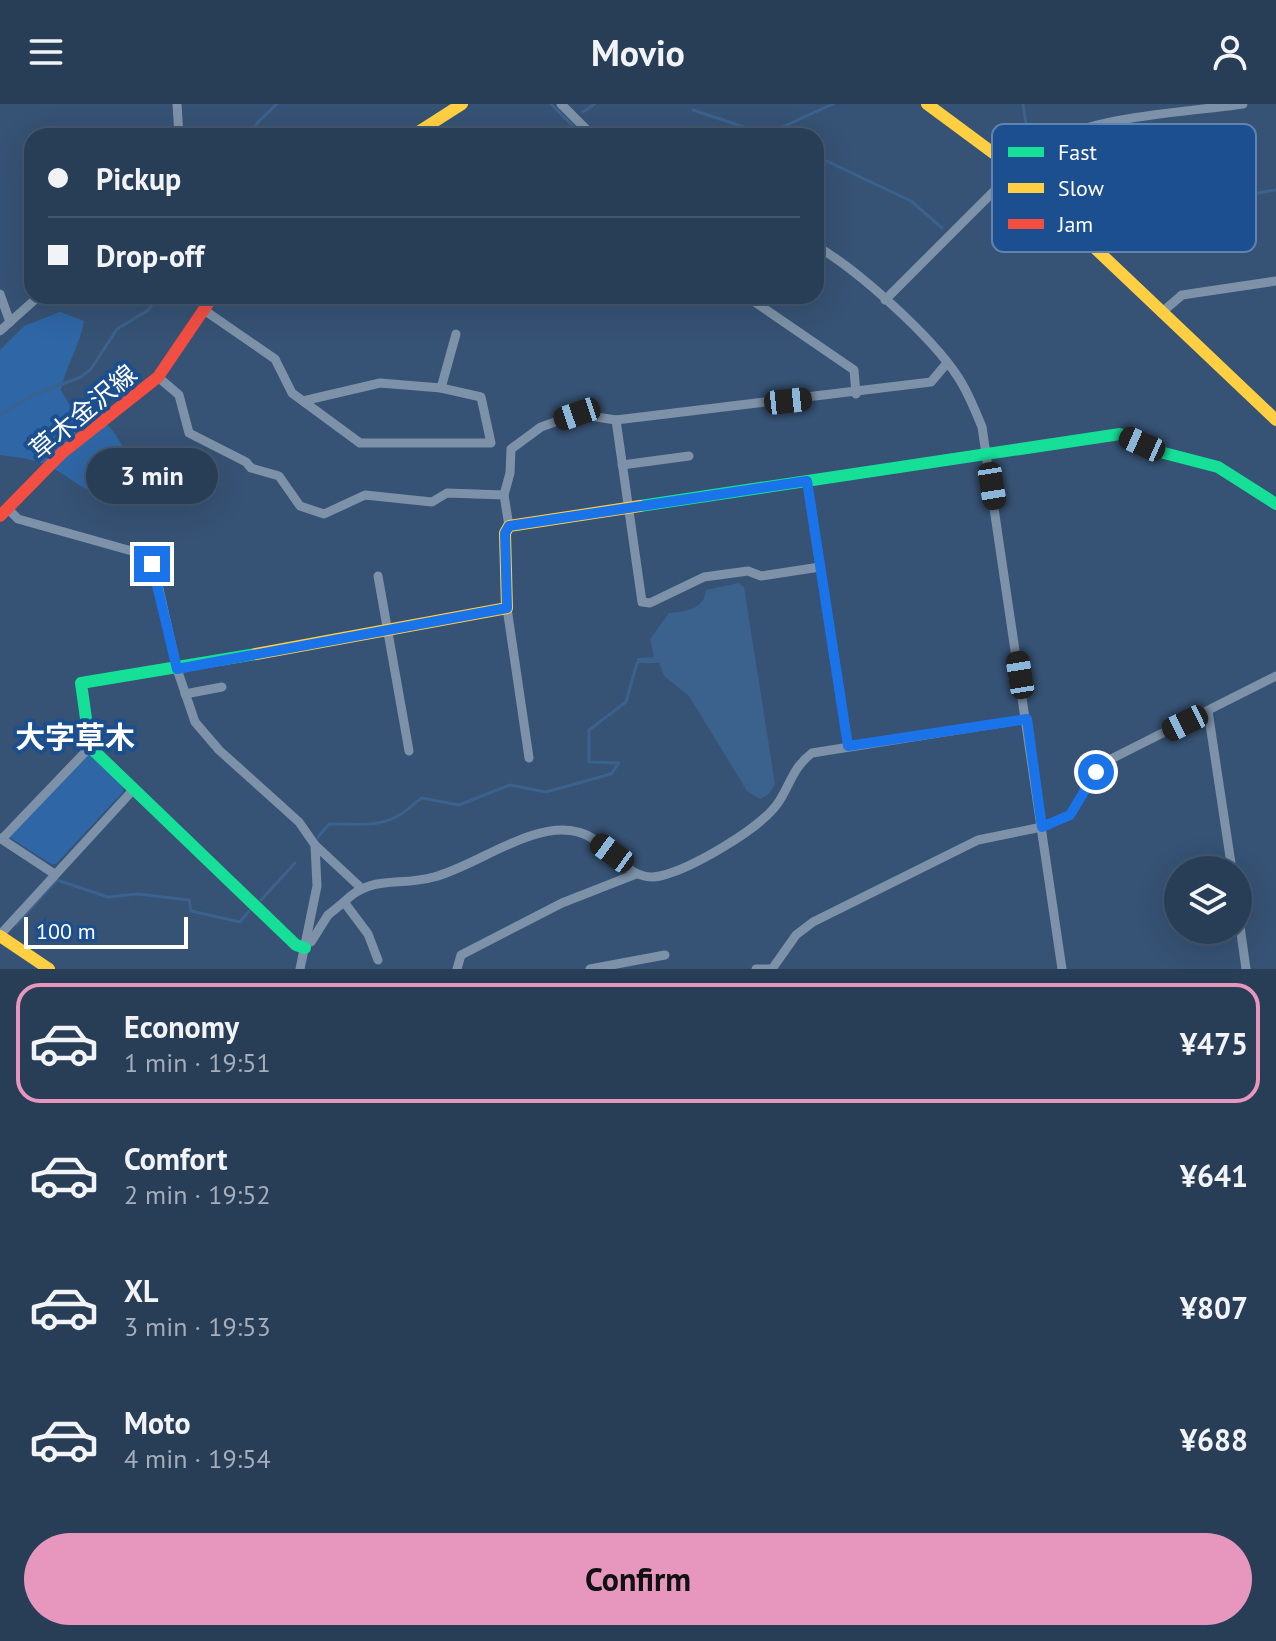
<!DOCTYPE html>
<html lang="en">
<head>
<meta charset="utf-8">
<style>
	body { margin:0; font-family:"PT Sans","Noto Sans JP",sans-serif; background:#344961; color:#f1f3f6; height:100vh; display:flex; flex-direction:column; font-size:30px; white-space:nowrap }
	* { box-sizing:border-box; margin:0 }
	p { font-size:26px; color:#a5aeba }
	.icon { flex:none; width:44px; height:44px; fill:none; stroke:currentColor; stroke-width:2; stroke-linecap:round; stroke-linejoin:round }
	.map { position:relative; height:865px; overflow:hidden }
	.panel { display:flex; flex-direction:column; background:#283e57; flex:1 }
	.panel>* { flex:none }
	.banner { position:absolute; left:24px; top:24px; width:800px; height:176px; border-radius:24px; box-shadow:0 8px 32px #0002,0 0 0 2px #44576d; display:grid; align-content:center; height:176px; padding:0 24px; background:#283e57 }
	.fabs { position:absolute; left:1164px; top:752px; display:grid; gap:16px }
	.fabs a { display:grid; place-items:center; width:88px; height:88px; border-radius:50%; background:#283e57; box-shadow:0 8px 32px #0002,0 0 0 2px #44576d; font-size:40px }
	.scale { position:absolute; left:24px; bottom:20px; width:164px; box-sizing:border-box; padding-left:8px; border:4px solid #fff; border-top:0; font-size:22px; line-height:28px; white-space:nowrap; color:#fff; -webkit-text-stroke:6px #1b4f8f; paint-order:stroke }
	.end { position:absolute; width:36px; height:36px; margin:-18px; border:10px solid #1a73e8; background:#fff; box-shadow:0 0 0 4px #fff }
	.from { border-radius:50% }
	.bubble { position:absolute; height:56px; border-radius:28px; background:#283e57; box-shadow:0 8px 32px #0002,0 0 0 2px #44576d; font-size:26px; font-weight:700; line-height:56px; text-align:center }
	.car { position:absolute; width:24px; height:48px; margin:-24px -12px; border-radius:10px; box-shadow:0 0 6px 2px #0007; background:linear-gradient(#222 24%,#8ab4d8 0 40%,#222 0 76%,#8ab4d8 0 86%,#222 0) }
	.banner b { display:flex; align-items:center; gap:28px; height:76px; font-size:30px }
	.banner b+b { border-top:2px solid #44576d }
	.banner i { width:20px; height:20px; background:#f1f3f6 }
	ul { padding:14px 0 0; list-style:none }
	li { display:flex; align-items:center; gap:24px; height:120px; margin:0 16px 12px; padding:0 8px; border:4px solid transparent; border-radius:24px }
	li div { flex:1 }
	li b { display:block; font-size:30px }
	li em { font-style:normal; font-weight:700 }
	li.on { border-color:#e797bd }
	li>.icon { width:72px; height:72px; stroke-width:1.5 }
	.cta { display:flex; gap:16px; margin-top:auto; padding:16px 24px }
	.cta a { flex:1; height:92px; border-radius:48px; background:#e797bd; color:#111; font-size:32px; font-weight:700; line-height:92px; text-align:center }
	header { display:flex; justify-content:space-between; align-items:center; height:104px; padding:0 24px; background:#283e57; font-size:36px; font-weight:700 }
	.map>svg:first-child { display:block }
	.green { fill:#2f66a5 }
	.water { fill:#3b618d }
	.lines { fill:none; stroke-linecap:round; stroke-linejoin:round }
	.stream { stroke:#3b618d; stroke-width:3 }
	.street { stroke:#7d92a8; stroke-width:9 }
	.fast { stroke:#16e098; stroke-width:12 }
	.slow { stroke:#ffcf43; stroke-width:12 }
	.jam { stroke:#f24e42; stroke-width:12 }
	.route { stroke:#1a73e8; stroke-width:10 }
	.labels { text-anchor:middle; stroke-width:8; stroke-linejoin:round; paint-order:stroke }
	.street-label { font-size:26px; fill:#fff; stroke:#1b4f8f }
	.quarter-label { font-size:30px; font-weight:bold; fill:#fff; stroke:#1b4f8f }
	.key { fill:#1b4f8f; stroke:#5f84b1; stroke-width:2 }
	.key-label { font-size:22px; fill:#fff }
</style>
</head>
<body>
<header><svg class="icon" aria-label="menu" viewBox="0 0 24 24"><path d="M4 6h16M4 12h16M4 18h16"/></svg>Movio<svg class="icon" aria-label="person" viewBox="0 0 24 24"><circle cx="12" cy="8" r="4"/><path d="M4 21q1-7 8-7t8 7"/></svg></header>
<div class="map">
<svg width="1276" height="865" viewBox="0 0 1276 865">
	<rect width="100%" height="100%" fill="#365274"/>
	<!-- green -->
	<g class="green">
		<path d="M60,208L84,217C80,242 66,261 61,286L73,307C79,308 88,307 93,310C119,323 134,361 132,387C99,409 69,367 39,358C27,354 13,353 0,351V246L24,222Z"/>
		<path d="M88,648L124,681L123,688L56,760H51L9,733Z"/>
	</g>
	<!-- water -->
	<path class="water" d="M738,479L744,483L775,680L769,690L760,695L747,687L689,592L664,572L659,559H637V554L654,553L650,535L669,509C686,507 704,506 706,486Z"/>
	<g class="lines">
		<!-- stream -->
		<g class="stream">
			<path d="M551,0L573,22L575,32"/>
			<path d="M1023,0L1029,40"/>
			<path d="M693,6L771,32"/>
			<path d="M583,8L595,0"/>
			<path d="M767,30L833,0"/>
			<path d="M250,32L258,18L277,0"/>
			<path d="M816,52L911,97L942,124"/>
			<path d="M1032,59L1035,78L1054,95L1189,100L1276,86"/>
			<path d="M0,311L33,291L81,273L91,265L117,225L147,207L161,192"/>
			<path d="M318,733L329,720C354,719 378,725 401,710C409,705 415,698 422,694L459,701L510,681L546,688L611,670L619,659L589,658V626L626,598L637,559"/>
			<path d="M261,796L295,759"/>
			<path d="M16,821L57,776L108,793L138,790L189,796L191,807L240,818L249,807"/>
		</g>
		<!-- street -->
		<g class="street">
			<path d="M177,0L179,32"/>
			<path d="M561,0L593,32"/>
			<path d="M816,142C857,165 932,233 958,273C968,288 975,306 982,323L1062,865"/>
			<path d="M0,190L10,218"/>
			<path d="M746,192L854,266L856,290"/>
			<path d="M885,196L1033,48C1079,12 1183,9 1243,0"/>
			<path d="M204,206L275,255L292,289L360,339H491L481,293L441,284L456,230"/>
			<path d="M1161,209L1182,191L1276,177"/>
			<path d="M0,227L39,192"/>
			<path d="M158,273L179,291L189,329L246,358L251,364L279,372L300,402L324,410L365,391L432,398L447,389L504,391L509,422"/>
			<path d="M303,297L380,279L441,284"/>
			<path d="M622,361L689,352"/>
			<path d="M807,377L848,642"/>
			<path d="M504,391L510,369L511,345L541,323L577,310L616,316"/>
			<path d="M9,406L18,415L146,451L155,467L177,565L195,618L219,646L299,718L315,741L359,782"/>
			<path d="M820,463L761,472L748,467L704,473L650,499L642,498L616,316L931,278L947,259"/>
			<path d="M378,472L409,647"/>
			<path d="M507,504L529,654"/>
			<path d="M185,590L222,583"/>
			<path d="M1208,607L1232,766"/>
			<path d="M0,734L53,769"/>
			<path d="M2,735L90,643"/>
			<path d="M1238,808L1246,865"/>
			<path d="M0,831L133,686"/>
			<path d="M307,838H311L328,811L344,798"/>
			<path d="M378,856L368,830L344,798C371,770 399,783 434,773C477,762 533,716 578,728C608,735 626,780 660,772C691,765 760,725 778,699C790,681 793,663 812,649L1027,615"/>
			<path d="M300,865L317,782L315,741"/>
			<path d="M457,865L461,851L562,799L636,770"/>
			<path d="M590,865L665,851"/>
			<path d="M756,865H772"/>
			<path d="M772,865L796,831L813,818L978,736L1042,723L1070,711L1096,668L1113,654L1276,572"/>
		</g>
		<!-- fast -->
		<g class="fast">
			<path d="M640,402L1120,330L1164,349L1218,363L1276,400"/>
			<path d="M256,550L81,579L90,643L296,841L305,844"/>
		</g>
		<!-- slow -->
		<g class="slow">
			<path d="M927,0L1000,54L1276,316"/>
			<path d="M412,32L462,0"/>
			<path d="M256,550L507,504L505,429L509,422L640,402"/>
			<path d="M0,832L49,865"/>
		</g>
		<!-- jam -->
		<path class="jam" d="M0,412L62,349L158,273L213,192"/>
	</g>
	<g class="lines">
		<!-- route -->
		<path class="route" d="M152,460L177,565L507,504L505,429L509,422L807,377L848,642L1027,615L1042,723L1070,711L1096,668"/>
	</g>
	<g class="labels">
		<!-- street labels -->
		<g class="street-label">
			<text transform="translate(83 308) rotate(-40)" y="9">草木金沢線</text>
		</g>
		<!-- quarter labels -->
		<g class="quarter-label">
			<text x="75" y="644">大字草木</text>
		</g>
	</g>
	<!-- legend -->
	<rect x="992" y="20" width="264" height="128" rx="12" class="key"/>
	<rect x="1008" y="43" width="36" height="10" fill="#16e098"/>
	<rect x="1008" y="79" width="36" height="10" fill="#ffcf43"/>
	<rect x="1008" y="115" width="36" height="10" fill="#f24e42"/>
	<g class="key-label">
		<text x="1058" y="56">Fast</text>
		<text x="1058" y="92">Slow</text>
		<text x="1058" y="128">Jam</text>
	</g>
</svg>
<div class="fabs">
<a><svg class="icon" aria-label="layers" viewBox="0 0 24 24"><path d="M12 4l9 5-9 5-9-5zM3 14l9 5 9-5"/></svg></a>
</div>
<div class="scale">100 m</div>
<i class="end from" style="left:1096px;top:668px"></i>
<i class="end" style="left:152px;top:460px"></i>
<div class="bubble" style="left:86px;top:344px;width:132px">3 min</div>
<i class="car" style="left:788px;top:297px;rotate:84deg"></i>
<i class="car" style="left:577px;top:310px;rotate:251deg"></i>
<i class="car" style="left:1142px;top:340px;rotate:294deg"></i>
<i class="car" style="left:992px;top:382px;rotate:171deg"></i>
<i class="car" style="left:1020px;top:571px;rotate:351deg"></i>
<i class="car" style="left:1185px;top:619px;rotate:244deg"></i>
<i class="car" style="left:612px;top:749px;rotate:306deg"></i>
<div class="banner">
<b><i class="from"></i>Pickup</b>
<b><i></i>Drop-off</b>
</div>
</div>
<section class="panel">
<ul>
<li class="on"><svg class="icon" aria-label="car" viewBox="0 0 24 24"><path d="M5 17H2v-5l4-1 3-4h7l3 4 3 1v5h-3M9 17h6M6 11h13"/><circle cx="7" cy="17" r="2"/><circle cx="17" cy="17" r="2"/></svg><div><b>Economy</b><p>1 min · 19:51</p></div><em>¥475</em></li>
<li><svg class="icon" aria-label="car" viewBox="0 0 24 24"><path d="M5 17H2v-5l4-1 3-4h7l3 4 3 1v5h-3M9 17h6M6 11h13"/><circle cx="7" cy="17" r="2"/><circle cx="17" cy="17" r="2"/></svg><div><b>Comfort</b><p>2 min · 19:52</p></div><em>¥641</em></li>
<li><svg class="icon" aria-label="car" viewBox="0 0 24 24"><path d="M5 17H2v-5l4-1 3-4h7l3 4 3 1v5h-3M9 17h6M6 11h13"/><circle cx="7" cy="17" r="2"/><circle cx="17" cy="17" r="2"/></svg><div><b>XL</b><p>3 min · 19:53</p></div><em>¥807</em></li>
<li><svg class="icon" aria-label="car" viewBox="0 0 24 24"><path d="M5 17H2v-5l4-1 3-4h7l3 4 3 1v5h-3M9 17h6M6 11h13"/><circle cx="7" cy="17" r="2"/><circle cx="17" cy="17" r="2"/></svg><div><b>Moto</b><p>4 min · 19:54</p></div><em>¥688</em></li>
</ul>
<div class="cta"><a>Confirm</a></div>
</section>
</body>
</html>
